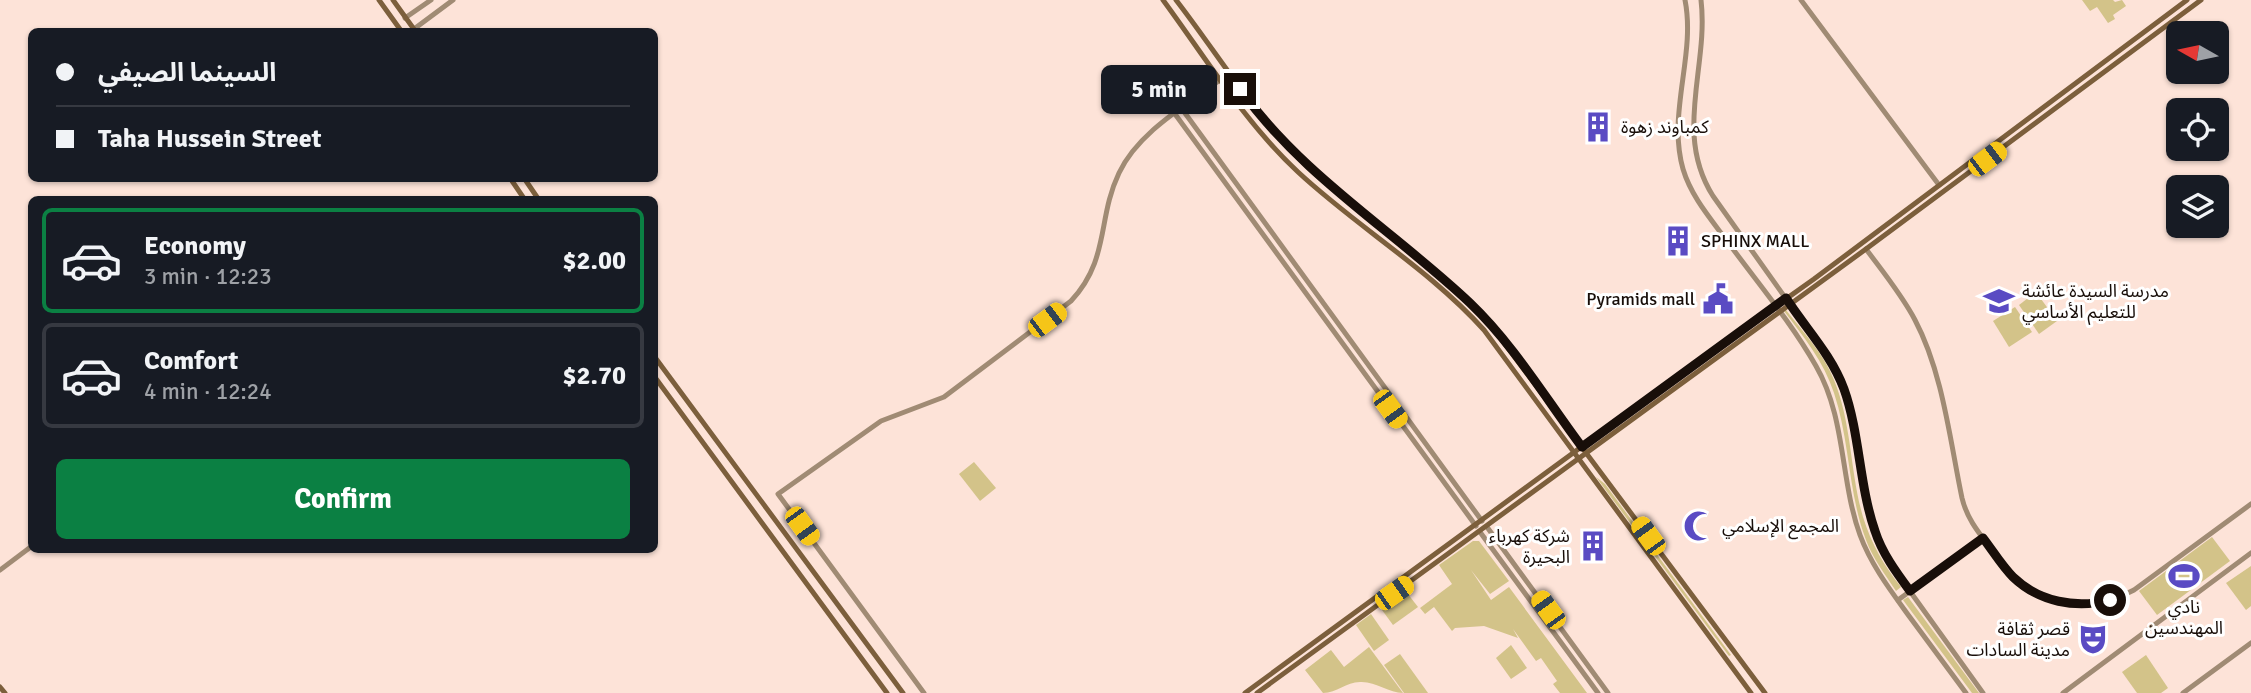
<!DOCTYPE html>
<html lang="en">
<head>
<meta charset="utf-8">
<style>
	body { margin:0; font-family:Signika,"Noto Sans Arabic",sans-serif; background:#20242c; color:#f1f3f6; height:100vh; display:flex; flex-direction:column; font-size:26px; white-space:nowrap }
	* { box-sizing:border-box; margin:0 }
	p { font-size:23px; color:#9ea1a6 }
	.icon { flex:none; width:38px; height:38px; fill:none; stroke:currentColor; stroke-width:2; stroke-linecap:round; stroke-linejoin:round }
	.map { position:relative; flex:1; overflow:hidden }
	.drawer { position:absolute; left:28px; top:196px; width:630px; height:357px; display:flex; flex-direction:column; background:#171b24; border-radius:10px; box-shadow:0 2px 5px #0004 }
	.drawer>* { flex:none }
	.banner { position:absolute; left:28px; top:28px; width:630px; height:154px; border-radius:10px; box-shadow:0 2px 5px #0004; display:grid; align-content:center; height:154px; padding:0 28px; background:#171b24 }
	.needle { width:46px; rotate:279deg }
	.controls { position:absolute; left:2166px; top:21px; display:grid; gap:14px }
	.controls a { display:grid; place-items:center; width:63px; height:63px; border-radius:10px; background:#171b24; box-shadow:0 2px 5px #0004; font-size:35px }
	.end { position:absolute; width:32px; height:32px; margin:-16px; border:9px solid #180e09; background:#fff; box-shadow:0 0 0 4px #fff }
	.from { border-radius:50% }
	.bubble { position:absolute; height:49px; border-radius:10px; background:#171b24; box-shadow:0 2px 5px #0004; font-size:23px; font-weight:700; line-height:49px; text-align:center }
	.car { position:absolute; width:21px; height:42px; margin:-21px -10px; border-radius:9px; box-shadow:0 0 5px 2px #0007; background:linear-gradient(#f5c518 24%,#345 0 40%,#f5c518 0 76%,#345 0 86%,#f5c518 0) }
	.banner b { display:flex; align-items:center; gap:24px; height:66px; font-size:26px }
	.banner b+b { border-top:2px solid #363941 }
	.banner i { width:18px; height:18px; background:#f1f3f6 }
	ul { padding:12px 0 0; list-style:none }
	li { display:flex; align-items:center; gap:21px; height:105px; margin:0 14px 10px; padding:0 14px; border:4px solid #363941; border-radius:10px }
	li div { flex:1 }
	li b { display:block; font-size:26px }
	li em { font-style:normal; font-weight:700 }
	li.active { border-color:#0b8043 }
	li>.icon { width:63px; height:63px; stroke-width:1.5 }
	.primary-button { display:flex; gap:14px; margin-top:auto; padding:14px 28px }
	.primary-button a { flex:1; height:80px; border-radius:10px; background:#0b8043; color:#fff; font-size:28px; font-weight:700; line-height:80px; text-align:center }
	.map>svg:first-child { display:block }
	.green { fill:#d3c389 }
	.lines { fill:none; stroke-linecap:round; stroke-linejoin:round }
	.tertiary { stroke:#a08b74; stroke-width:5 }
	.secondary { stroke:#7c5f3c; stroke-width:5 }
	.route { stroke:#180e09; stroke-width:9 }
	.labels { text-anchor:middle; stroke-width:6; stroke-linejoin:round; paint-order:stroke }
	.poi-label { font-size:18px; fill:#180e09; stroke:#fff; text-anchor:start }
</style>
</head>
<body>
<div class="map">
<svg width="2251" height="693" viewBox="0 0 2251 693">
	<rect width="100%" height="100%" fill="#fde3d8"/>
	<!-- green -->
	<g class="green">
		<path d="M2082,0H2113L2115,2L2122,0L2126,6L2113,15L2115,19L2108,23L2097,7L2090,11Z"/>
		<path d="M2036,292L2057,321L2039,334L2019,305Z"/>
		<path d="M2015,307L2032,332L2009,347L1993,321Z"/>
		<path d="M1786,310C1803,332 1824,354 1834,380C1852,424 1850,472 1863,517C1871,543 1884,566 1901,587L1896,591C1885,574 1873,559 1866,540C1848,493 1850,441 1834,393C1824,362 1804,337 1784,311Z"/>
		<path d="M974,462L996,488L980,501L959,474Z"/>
		<path d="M1596,477L1605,484L1731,655L1729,656Z"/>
		<path d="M2212,537L2230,561L2157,615L2139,591Z"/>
		<path d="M1473,541H1479L1509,581L1490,594L1471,570L1491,600L1509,587L1587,693H1560L1553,684L1557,681L1541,658L1536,661L1513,629L1518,638L1484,626L1455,628L1452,631L1434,607L1425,614L1420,608L1452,584L1439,565Z"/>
		<path d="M2251,566V606L2246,610L2226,583Z"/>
		<path d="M1404,589L1418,607L1393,625L1382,610L1383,605Z"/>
		<path d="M1908,597L1979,693H1972L1903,600Z"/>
		<path d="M1371,614L1389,640L1374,651L1356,625Z"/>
		<path d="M1511,645L1527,668L1511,679L1496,658Z"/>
		<path d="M1369,647L1403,693C1389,693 1375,681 1360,682C1346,682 1337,693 1323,693L1305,670L1331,650L1344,667Z"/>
		<path d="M1400,654L1428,693H1404L1384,665Z"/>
		<path d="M2146,655L2168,688L2161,693H2137L2122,672Z"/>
	</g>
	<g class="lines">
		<!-- tertiary -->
		<g class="tertiary">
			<path d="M1685,0C1696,55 1667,113 1683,169C1691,196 1710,218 1727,241C1757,282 1791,322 1816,366C1846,418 1840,480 1860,535C1871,565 1891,591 1909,616C1928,642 1947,667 1966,693"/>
			<path d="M1701,0C1709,67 1673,133 1713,196L1831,362L1848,402L1869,514L1879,542L1894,569L1983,693"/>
			<path d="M1801,0L1939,185"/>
			<path d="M405,18L431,0"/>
			<path d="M414,29L453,0"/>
			<path d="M1182,109L1482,521"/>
			<path d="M1175,114L1476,526"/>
			<path d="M1866,249C1883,272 1902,295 1915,320C1943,373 1950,441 1962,498C1967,519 1979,533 1992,550C1999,560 2006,571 2016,580C2050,609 2096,611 2134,590L2251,504"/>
			<path d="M1487,527L1608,693"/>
			<path d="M1480,532L1598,693"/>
			<path d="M0,570L32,546"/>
			<path d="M1898,600L1983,538"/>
			<path d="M924,693L778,494L881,421L944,397L1071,301C1110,259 1097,219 1119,173C1139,130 1192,102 1229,73"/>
			<path d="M2063,693L2251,553"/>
			<path d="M2183,693L2251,643"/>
		</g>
		<!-- secondary -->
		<g class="secondary">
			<path d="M379,0L402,32"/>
			<path d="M393,0L416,32"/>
			<path d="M1163,0C1205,57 1246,124 1298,172C1357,227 1429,269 1484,330L1751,693"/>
			<path d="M1176,0C1220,57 1256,118 1308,167C1333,191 1361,210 1387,231C1423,259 1459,290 1490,324L1765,693"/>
			<path d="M510,178L525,200"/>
			<path d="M524,178L539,200"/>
			<path d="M654,356L903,693"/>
			<path d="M654,376L887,693"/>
			<path d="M0,687L5,693"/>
			<path d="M1245,693L1692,366L1814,279L2187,0"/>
			<path d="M1257,693L1866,249L2201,0"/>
		</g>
	</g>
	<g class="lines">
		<!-- route -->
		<path class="route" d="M1240,89C1302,176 1394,231 1470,303C1514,345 1546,399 1582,447L1786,298C1806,329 1831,354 1844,389C1860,434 1859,485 1875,531C1882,553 1896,572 1910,591L1983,538C1993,551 2002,566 2013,577C2039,602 2076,609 2110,600"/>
	</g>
	<!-- icons -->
	<defs>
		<g id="building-bare" transform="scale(2.415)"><path d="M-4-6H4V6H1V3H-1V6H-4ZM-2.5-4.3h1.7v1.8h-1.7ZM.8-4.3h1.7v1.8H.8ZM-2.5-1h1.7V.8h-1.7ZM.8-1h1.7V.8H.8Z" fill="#5a4bc3" stroke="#fff" stroke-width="2.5" paint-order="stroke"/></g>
		<g id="civic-bare" transform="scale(2.415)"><path d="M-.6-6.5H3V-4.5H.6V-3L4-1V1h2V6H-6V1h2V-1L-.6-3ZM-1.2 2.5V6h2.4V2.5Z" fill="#5a4bc3" stroke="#fff" stroke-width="2.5" paint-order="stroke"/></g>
		<g id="school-bare" transform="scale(2.415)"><path d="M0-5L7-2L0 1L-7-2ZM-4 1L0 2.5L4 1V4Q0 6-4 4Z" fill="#5a4bc3" stroke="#fff" stroke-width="2.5" paint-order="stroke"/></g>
		<g id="mosque-bare" transform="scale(2.415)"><path d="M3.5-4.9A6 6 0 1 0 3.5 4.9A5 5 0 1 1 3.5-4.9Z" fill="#5a4bc3" stroke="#fff" stroke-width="2.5" paint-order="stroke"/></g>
		<g id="stadium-bare" transform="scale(2.415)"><path d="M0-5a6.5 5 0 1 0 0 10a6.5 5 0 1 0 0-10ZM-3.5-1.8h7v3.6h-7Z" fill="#5a4bc3" stroke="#fff" stroke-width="2.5" paint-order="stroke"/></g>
		<g id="theatre-bare" transform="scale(2.415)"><path d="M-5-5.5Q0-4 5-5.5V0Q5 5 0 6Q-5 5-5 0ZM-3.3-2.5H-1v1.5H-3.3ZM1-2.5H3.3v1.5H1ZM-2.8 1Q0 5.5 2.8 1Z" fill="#5a4bc3" stroke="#fff" stroke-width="2.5" paint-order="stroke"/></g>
	</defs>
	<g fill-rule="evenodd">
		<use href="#building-bare" x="1598" y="127"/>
		<use href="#building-bare" x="1678" y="241"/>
		<use href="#civic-bare" x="1718" y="299"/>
		<use href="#school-bare" x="1999" y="301"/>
		<use href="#mosque-bare" x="1699" y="526"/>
		<use href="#building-bare" x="1593" y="546"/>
		<use href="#stadium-bare" x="2184" y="576"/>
		<use href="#theatre-bare" x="2093" y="639"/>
	</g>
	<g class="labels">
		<!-- poi labels -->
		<g class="poi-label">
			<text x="1621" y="133">كمباوند زهوة</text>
			<text x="1701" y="247">SPHINX MALL</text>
			<text x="2022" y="297">مدرسة السيدة عائشة<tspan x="2022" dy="21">للتعليم الأساسي</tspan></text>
			<text x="1695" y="305" text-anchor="end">Pyramids mall</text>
			<text x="1722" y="532">المجمع الإسلامي</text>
			<text x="1570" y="542" text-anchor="end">شركة كهرباء<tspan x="1570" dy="21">البحيرة</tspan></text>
			<text x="2184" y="613" text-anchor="middle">نادي<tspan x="2184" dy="21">المهندسين</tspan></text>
			<text x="2070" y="635" text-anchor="end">قصر ثقافة<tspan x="2070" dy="21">مدينة السادات</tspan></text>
		</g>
	</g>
</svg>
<div class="controls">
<a><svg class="needle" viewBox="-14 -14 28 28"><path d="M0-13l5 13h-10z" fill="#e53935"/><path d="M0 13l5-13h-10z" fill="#9ea1a6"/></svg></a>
<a><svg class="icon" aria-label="locate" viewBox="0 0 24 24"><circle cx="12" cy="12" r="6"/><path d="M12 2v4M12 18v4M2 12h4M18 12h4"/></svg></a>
<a><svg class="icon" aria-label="layers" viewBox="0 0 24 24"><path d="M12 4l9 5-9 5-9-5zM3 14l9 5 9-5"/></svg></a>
</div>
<i class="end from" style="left:2110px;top:600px"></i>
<i class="end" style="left:1240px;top:89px"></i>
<div class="bubble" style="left:1101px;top:65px;width:116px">5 min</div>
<i class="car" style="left:1987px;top:159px;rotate:53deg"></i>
<i class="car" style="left:1047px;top:320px;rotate:53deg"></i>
<i class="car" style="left:1390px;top:409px;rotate:144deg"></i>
<i class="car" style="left:802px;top:526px;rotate:144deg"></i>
<i class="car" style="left:1648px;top:536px;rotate:324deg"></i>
<i class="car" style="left:1394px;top:593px;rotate:55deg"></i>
<i class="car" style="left:1548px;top:610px;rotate:324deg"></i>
<div class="banner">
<b><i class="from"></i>السينما الصيفي</b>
<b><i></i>Taha Hussein Street</b>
</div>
<section class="drawer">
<ul>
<li class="active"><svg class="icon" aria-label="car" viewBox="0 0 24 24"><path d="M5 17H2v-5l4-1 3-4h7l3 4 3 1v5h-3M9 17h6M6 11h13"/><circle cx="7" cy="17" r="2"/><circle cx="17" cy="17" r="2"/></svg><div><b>Economy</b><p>3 min · 12:23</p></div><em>$2.00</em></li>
<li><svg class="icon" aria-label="car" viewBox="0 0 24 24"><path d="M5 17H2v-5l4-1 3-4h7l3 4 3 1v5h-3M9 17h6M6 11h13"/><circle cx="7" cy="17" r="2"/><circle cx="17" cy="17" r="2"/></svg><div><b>Comfort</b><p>4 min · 12:24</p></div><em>$2.70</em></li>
</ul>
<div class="primary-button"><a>Confirm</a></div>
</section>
</div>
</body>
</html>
